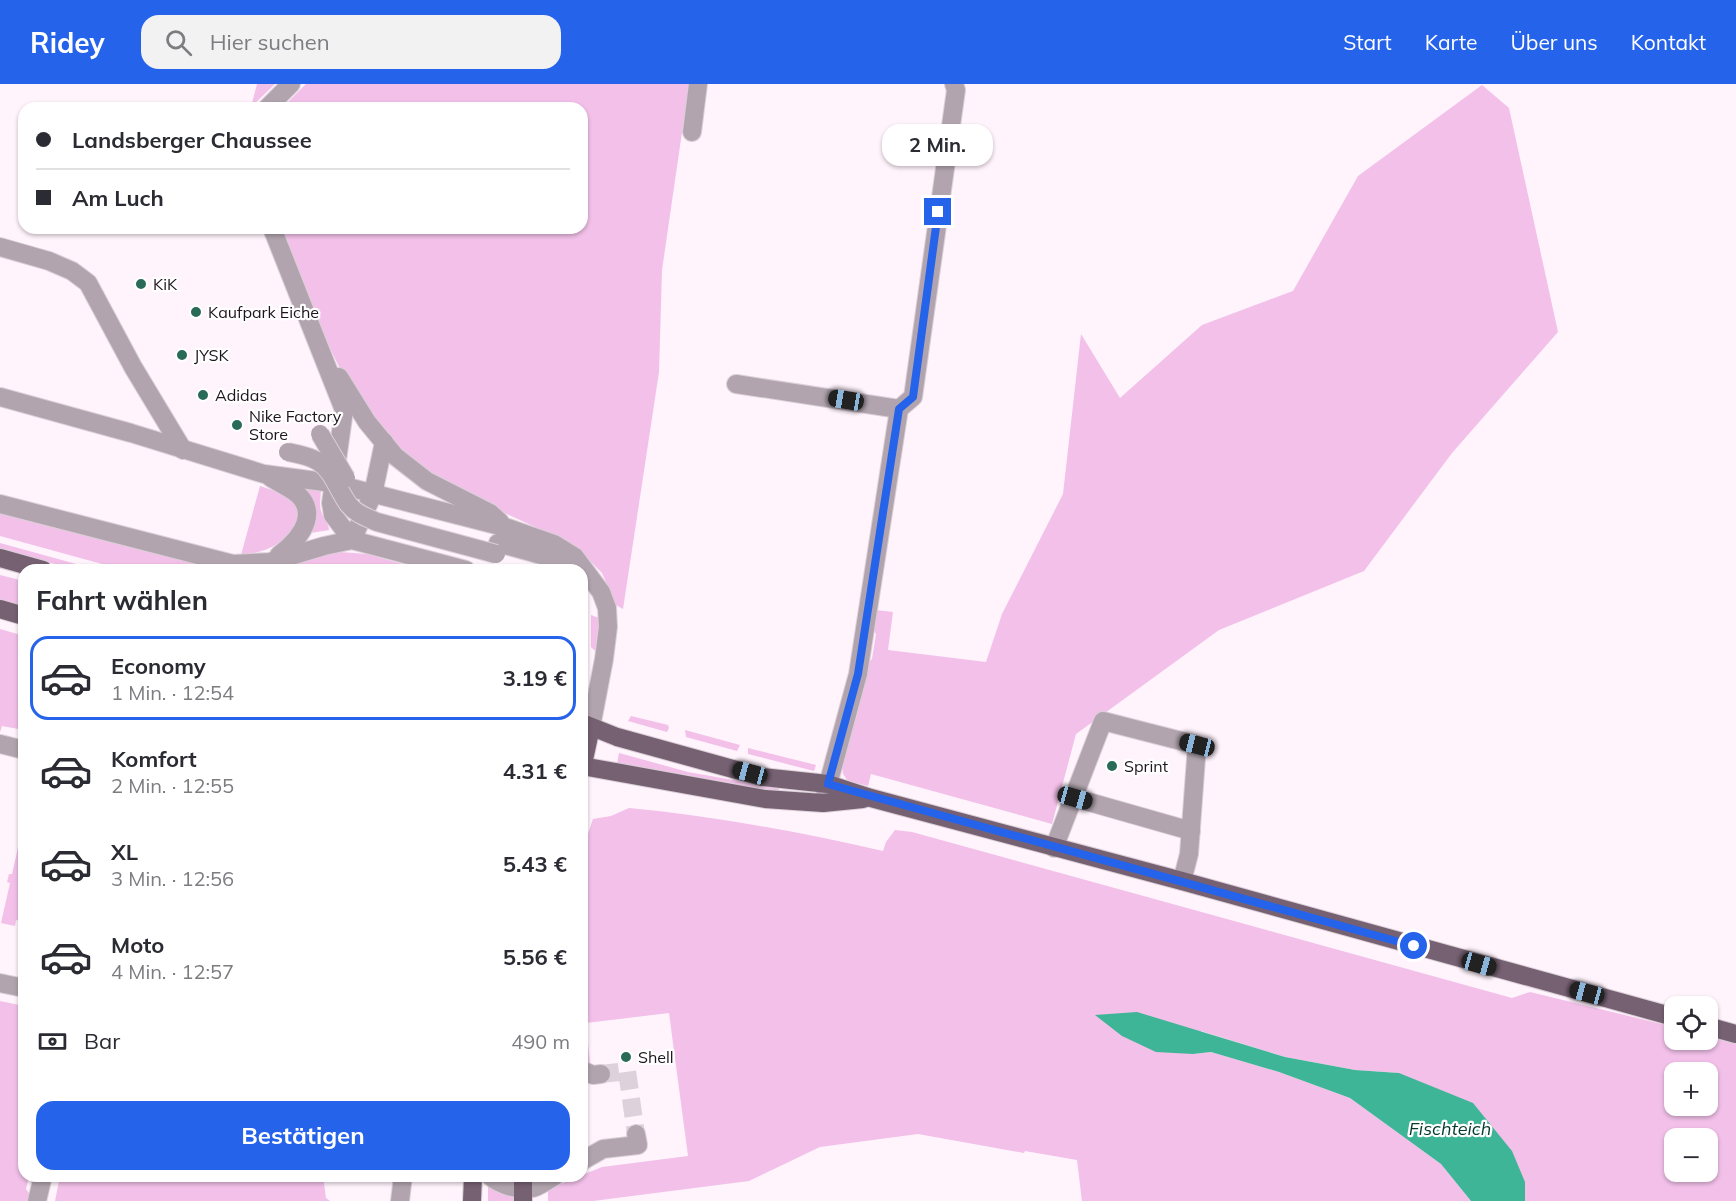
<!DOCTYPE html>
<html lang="de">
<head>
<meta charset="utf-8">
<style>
	body { margin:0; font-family:Mulish,sans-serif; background:#f2f2f3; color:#2b2b33; height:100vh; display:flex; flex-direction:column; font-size:22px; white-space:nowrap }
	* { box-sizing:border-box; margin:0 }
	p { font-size:20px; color:#7c7c81 }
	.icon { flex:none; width:33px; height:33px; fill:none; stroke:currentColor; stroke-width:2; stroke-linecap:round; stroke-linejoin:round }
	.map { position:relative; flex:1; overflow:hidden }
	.side { position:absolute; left:18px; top:480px; width:570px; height:618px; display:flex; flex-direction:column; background:#fff; border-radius:18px; box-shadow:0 2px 4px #0004 }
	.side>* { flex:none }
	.hud { position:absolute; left:18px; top:18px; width:570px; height:132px; border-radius:18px; box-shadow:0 2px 4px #0004; display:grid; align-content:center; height:132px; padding:0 18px; background:#fff }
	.buttons { position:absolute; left:1664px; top:912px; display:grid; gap:12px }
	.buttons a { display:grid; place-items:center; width:54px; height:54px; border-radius:12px; background:#fff; box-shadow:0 2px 4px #0004; font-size:30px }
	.end { position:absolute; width:27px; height:27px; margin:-14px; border:8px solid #2563eb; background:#fff; box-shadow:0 0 0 3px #fff }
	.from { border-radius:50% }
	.bubble { position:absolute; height:42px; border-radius:18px; background:#fff; box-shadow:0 2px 4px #0004; font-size:20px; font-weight:700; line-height:42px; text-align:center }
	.car { position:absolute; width:18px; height:36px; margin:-18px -9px; border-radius:8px; box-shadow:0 0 4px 2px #0007; background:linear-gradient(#222 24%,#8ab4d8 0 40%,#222 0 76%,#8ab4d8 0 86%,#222 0) }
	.hud b { display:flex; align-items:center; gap:21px; height:57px; font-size:22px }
	.hud b+b { border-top:2px solid #e1e1e2 }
	.hud i { width:15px; height:15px; background:#2b2b33 }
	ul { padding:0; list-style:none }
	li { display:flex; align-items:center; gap:18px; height:84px; margin:0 12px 9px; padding:0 6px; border:3px solid transparent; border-radius:18px }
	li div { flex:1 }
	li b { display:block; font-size:22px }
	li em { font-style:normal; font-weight:700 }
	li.active { border-color:#2563eb }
	li>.icon { width:54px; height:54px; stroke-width:1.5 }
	h2 { padding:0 18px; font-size:27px; line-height:72px }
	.pay { display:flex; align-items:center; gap:15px; height:66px; padding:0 18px; font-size:22px }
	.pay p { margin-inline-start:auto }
	.primary-button { display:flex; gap:12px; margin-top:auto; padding:12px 18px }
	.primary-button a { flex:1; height:69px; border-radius:18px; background:#2563eb; color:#fff; font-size:24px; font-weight:700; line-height:69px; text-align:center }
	header { display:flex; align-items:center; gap:36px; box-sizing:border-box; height:84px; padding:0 30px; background:#2563eb; color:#fff }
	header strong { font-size:28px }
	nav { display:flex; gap:33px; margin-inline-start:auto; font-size:21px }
	.search { width:420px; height:54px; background:#f2f2f3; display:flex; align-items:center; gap:15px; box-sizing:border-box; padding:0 21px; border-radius:18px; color:#7c7c81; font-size:22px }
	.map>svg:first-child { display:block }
	.green { fill:#f2c0e9; fill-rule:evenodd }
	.water { fill:#3eb596 }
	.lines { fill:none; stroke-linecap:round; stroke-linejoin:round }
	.minor-tunnel { stroke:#ddd2db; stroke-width:18; stroke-dasharray:18 9; stroke-linecap:butt }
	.minor-casing { stroke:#dbcfd8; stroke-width:20 }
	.major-casing { stroke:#dbcfd8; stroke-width:20 }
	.minor { stroke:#b1a4ae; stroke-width:18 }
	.major { stroke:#766172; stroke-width:18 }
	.minor-bridge-casing { stroke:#dbcfd8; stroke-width:20; stroke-linecap:butt }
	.minor-bridge { stroke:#b1a4ae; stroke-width:18 }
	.route { stroke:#2563eb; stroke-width:8 }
	.poi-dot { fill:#2a6a58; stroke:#fff; stroke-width:2 }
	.labels { text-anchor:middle; stroke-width:4.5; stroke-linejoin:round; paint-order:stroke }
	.poi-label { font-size:16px; fill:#1f151d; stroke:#fff; text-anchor:start }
	.water-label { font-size:18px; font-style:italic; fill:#053b2f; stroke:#fff }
</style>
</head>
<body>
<header>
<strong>Ridey</strong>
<div class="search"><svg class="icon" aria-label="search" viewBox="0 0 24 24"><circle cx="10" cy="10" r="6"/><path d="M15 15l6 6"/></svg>Hier suchen</div>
<nav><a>Start</a><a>Karte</a><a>Über uns</a><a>Kontakt</a></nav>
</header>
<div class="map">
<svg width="1736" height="1117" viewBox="0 0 1736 1117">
	<rect width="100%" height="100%" fill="#fff3fc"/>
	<!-- green -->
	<g class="green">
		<path d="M257,0H275L251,23Z"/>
		<path d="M306,0H689L662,186L659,288L623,525L616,521L602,489L574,461L431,395L387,357L342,289L329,262L282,144H582V24H282Z"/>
		<path d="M1482,1L1509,24L1558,248L1452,369L1364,487L1219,546L1076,650L1052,740L871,690L868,702L848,697L843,690L842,682L858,627L867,579L872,575L876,550L873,546L876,526L893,528L888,566L986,578L1002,530L1063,410L1081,250L1120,314L1202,241L1293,207L1358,92Z"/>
		<path d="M260,402L287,411L297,419L299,441C280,461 268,468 241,471Z"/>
		<path d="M305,402L321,405C321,412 319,420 321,427C323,434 329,439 329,446L305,450L298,406Z"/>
		<path d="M0,427L230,486H124L0,452Z"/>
		<path d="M0,459L98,486H77L0,465Z"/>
		<path d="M340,468L367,470L424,486H280L317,472Z"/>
		<path d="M0,491L24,497V522L0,516Z"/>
		<path d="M591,531L599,534L596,567H595L591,563Z"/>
		<path d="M0,545L24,552V646L2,642L0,648Z"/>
		<path d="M631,632L668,641L669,644L667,648L628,637Z"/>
		<path d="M685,646L740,661L737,667L686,653Z"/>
		<path d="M748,664L816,681L814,687L748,670Z"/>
		<path d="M619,669L688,688L778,704L781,708L780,709L617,680Z"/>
		<path d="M629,724C714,732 799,748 883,767L886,758L895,746L912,748L1512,914L1530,908L1674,943V956H1707V952L1736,960V1117H1525V1098L1399,989L1355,986L1285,973L1201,947L1193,970L1211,968L1279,988L1350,1014L1441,1080L1471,1117H1082L1077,1076L1025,1067L1024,1069L918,1050L820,1063L749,1097L593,1117H548V1105L602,1083L688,1072L669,929L586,939L590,979H582V767L593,735L611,732ZM1674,988H1707V1022H1674ZM1674,1054H1707V1088H1674Z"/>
		<path d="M24,737V838L16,836L15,842L1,839L10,799L7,798L9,790H12Z"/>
		<path d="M0,917L24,922V1092H29L26,1105L31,1112L30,1117H0Z"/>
		<path d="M60,1092H323L326,1114L330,1117H55Z"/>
		<path d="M488,1099L514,1113V1117H488Z"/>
	</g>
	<!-- water -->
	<path class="water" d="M1137,928L1285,973L1355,986L1399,989L1473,1019L1512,1067L1525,1098V1117H1471L1441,1080L1350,1014L1279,988L1211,968L1193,970L1156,968L1122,952L1095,931Z"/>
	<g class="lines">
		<!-- minor-tunnel -->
		<path class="minor-tunnel" d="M601,990L627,987L636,1050"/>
		<!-- minor casing -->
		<g class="minor-casing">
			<g id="minor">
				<path d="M267,24L291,0"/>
				<path d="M692,48L698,0"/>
				<path d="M272,144L344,326L331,419L333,431L352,456L373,410L384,358"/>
				<path d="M0,163L49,177L72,187L88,199L133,283L183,366"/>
				<path d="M339,293L367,338L395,372L427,397L490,429L500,438"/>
				<path d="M736,300L899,325"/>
				<path d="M0,313L131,349L264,390L332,399L508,444L554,460L575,473L601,508L607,524L608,543L604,575L591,643"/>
				<path d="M270,393C279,400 295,405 302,415C317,436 295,459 279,471"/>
				<path d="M0,420L233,480L270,478L324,462L352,456L466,486"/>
				<path d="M498,459L545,472L577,485"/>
				<path d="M0,660L24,666"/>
				<path d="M1075,714L1191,747"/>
				<path d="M823,719L858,590L899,325L913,313L956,6L954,0"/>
				<path d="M1054,764L1103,637L1197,661L1189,770L1182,797"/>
				<path d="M0,899L24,904"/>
				<path d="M582,986L593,991L601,990"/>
				<path d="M582,1077L603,1065L638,1061L636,1050"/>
				<path d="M490,1092C500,1101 519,1107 533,1104C540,1102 548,1096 555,1092"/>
				<path d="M37,1117L43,1092"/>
				<path d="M400,1117L403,1092"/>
			</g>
		</g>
		<!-- major casing -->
		<g class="major-casing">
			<g id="major">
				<path d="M0,474L43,486"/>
				<path d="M0,525L24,532"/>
				<path d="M582,639L617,653L762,693L828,700L871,714L1182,797L1674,933"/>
				<path d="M582,682L765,715L823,719L863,715"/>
				<path d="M582,685L591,643"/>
				<path d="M1707,942L1736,950"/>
				<path d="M523,1092V1117"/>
				<path d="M472,1117L473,1092"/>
			</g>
		</g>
		<!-- minor -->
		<use href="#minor" class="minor"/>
		<!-- major -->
		<use href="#major" class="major"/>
		<!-- minor-bridge casing -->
		<g class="minor-bridge-casing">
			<g id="minor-bridge">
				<path d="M320,350L346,394"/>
				<path d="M288,368C298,370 310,372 319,378C334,388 338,407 349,421C356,430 366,433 377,438L496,470"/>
			</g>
		</g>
		<!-- minor-bridge -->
		<use href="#minor-bridge" class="minor-bridge"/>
	</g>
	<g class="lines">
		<!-- route -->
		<path class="route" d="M938,128L913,313L899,325L858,590L828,700L1414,862"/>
	</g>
	<!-- markers -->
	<g class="poi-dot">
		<circle cx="141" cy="200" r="6"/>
		<circle cx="196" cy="228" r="6"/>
		<circle cx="182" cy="271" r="6"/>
		<circle cx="203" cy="311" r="6"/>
		<circle cx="237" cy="341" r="6"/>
		<circle cx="1112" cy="682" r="6"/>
		<circle cx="626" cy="973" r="6"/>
	</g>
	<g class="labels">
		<!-- poi labels -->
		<g class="poi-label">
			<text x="153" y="206">KiK</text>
			<text x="208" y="234">Kaufpark Eiche</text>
			<text x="194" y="277">JYSK</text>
			<text x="215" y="317">Adidas</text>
			<text x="249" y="338">Nike Factory<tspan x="249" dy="18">Store</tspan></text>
			<text x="1124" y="688">Sprint</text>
			<text x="638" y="979">Shell</text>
		</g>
		<!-- water labels -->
		<g class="water-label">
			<text x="1450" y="1051">Fischteich</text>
		</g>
	</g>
</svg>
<div class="buttons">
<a><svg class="icon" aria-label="locate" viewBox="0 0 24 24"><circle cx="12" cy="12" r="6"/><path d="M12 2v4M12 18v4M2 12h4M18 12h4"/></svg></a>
<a>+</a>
<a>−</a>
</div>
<i class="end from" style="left:1414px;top:862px"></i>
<i class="end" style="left:938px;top:128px"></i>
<div class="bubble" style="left:882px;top:40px;width:111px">2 Min.</div>
<i class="car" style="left:846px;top:316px;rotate:279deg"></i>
<i class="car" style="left:1197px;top:661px;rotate:284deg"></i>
<i class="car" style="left:750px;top:689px;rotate:285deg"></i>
<i class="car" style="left:1075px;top:714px;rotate:106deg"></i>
<i class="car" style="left:1479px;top:880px;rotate:106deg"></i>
<i class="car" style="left:1587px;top:909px;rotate:285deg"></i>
<div class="hud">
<b><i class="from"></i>Landsberger Chaussee</b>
<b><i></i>Am Luch</b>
</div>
<section class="side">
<h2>Fahrt wählen</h2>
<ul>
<li class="active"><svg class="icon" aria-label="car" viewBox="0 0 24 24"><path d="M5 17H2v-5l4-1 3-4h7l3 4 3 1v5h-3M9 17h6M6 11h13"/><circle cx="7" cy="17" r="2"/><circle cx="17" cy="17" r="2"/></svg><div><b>Economy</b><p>1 Min. · 12:54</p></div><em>3.19 €</em></li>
<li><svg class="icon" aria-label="car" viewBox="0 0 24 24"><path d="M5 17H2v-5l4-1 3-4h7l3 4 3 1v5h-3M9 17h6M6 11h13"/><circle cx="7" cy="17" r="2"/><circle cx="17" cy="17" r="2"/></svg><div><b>Komfort</b><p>2 Min. · 12:55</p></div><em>4.31 €</em></li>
<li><svg class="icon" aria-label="car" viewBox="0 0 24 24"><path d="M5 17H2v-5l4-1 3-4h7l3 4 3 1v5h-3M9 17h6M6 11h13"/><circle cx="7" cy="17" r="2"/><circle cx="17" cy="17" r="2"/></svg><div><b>XL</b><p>3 Min. · 12:56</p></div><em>5.43 €</em></li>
<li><svg class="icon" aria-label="car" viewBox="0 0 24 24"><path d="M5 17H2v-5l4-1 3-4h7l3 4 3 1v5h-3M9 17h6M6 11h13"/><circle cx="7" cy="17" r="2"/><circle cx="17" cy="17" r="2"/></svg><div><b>Moto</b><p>4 Min. · 12:57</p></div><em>5.56 €</em></li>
</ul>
<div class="pay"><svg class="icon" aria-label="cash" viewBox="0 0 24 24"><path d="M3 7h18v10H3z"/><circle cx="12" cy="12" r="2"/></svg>Bar<p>490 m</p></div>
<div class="primary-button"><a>Bestätigen</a></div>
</section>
</div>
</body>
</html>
